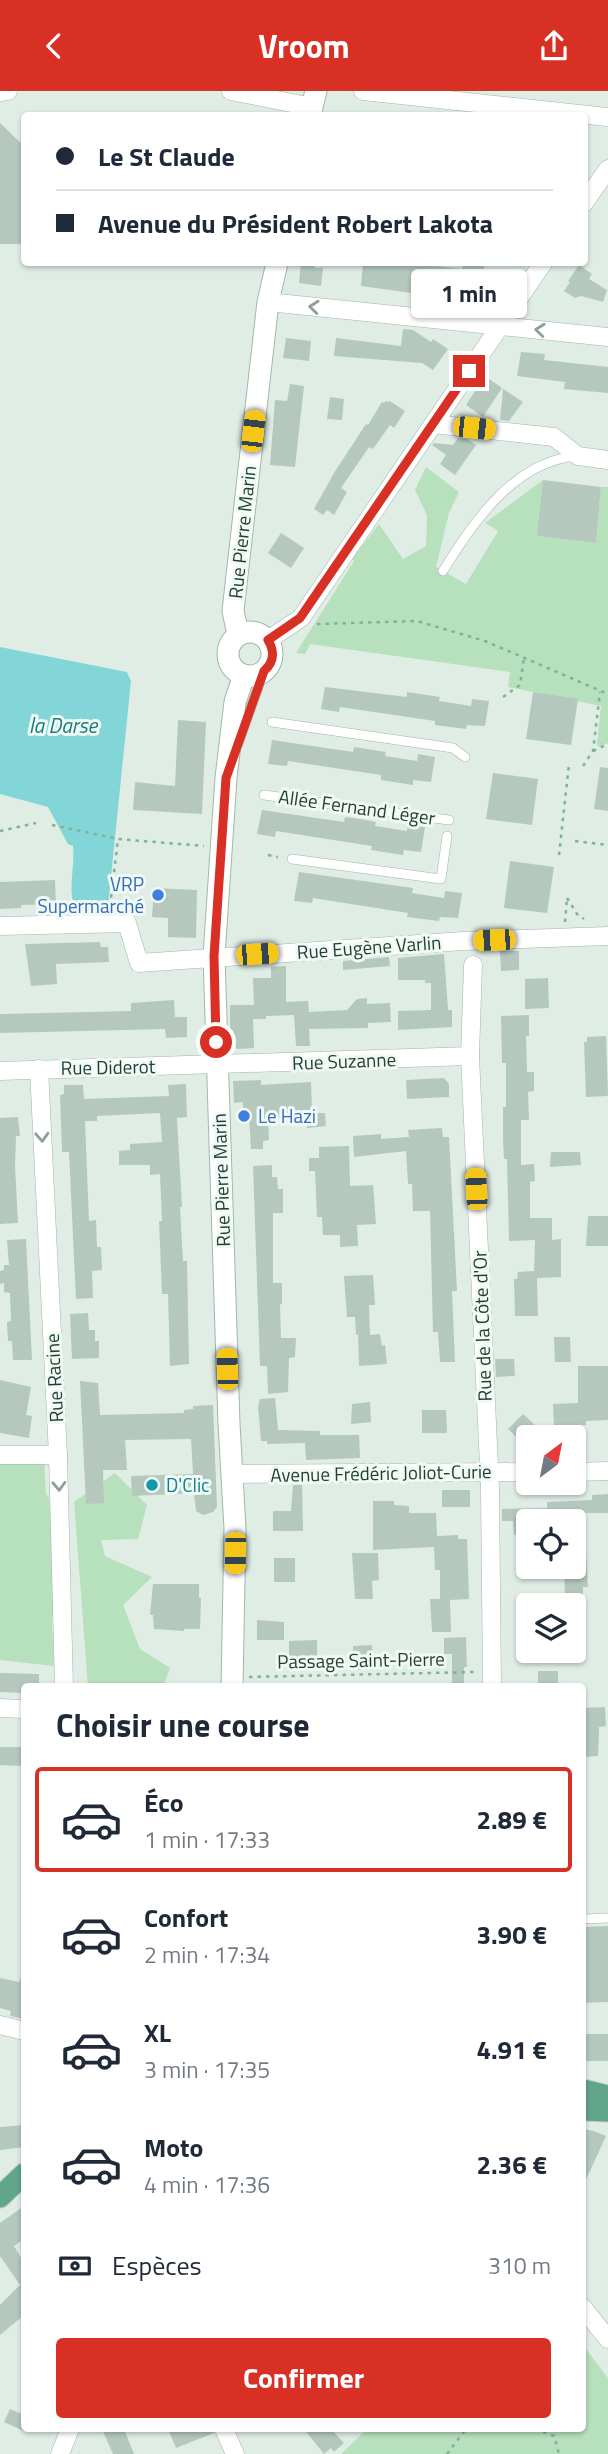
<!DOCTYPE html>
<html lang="fr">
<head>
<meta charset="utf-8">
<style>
	body { margin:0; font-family:"Titillium Web",sans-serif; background:#f6f6f7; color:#1f2937; height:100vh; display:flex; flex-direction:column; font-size:26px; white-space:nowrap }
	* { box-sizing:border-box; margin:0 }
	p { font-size:23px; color:#747a83 }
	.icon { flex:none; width:38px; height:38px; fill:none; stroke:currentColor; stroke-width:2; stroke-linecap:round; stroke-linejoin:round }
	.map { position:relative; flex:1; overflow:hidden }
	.side { position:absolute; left:21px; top:1592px; width:565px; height:749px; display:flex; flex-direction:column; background:#fff; border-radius:7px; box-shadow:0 2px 5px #0004 }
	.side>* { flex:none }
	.banner { position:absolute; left:21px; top:21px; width:567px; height:154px; border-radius:7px; box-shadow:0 2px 5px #0004; display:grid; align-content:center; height:154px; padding:0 35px; background:#fff }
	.needle { width:46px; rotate:32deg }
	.buttons { position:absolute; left:516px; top:1334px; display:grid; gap:14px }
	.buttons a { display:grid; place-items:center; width:70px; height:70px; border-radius:7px; background:#fff; box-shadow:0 2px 5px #0004; font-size:35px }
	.end { position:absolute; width:32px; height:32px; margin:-16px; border:9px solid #d93025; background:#fff; box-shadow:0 0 0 4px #fff }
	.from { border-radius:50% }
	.bubble { position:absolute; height:49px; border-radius:7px; background:#fff; box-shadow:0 2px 5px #0004; font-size:23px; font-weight:700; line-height:49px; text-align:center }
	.car { position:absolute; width:21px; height:42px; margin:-21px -10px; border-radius:9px; box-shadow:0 0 5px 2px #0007; background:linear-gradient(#f5c518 24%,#345 0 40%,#f5c518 0 76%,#345 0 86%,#f5c518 0) }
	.banner b { display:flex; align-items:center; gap:24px; height:66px; font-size:26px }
	.banner b+b { border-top:2px solid #e0e1e3 }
	.banner i { width:18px; height:18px; background:#1f2937 }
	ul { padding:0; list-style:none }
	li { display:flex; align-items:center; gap:21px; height:105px; margin:0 14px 10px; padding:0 21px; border:4px solid transparent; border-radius:7px }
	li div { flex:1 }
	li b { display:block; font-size:26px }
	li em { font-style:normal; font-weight:700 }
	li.on { border-color:#d93025 }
	li>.icon { width:63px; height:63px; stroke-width:1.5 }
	h2 { padding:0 35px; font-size:32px; line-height:84px }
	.pay { display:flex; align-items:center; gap:18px; height:77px; padding:0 35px; font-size:26px }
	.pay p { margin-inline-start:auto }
	.button { display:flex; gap:14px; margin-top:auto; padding:14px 35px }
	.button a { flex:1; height:80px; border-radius:7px; background:#d93025; color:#fff; font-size:28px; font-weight:700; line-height:80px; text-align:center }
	header { display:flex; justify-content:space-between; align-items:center; height:91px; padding:0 35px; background:#d93025; color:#fff; font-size:32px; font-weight:700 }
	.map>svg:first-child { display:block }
	.green { fill:#b7e0bc }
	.water { fill:#83d6d7 }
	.building { fill:#b5c8be }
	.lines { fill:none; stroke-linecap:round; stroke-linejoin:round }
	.lane-casing { stroke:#a2b5ac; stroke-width:10 }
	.street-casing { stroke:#a2b5ac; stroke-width:19 }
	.secondary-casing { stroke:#9eb9ac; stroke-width:23 }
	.primary-casing { stroke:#c0c9c6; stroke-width:23 }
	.path { stroke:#7eb39b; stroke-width:2.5; stroke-dasharray:3.5 5; stroke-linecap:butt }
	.lane { stroke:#fff; stroke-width:9 }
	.street { stroke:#fff; stroke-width:18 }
	.secondary { stroke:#fff; stroke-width:21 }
	.primary { stroke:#61a68b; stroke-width:21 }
	.oneway { stroke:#8f9f98 }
	.route { stroke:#d93025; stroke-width:9 }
	.shop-dot { fill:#3f7fe0; stroke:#f1f9f4; stroke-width:2.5 }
	.culture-dot { fill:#0f9aa8; stroke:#f1f9f4; stroke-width:2.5 }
	.labels { text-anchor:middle; stroke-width:6; stroke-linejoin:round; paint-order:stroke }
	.street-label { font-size:19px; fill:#1f3f32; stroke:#f1f9f4 }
	.shop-label { font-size:19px; fill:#366cbe; stroke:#f1f9f4; text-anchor:end }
	.culture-label { font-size:19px; fill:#0d838f; stroke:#f1f9f4; text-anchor:start }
	.water-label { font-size:21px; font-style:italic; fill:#147d80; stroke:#f1f9f4 }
</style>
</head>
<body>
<header><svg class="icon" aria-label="back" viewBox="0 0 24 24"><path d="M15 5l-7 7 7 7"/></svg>Vroom<svg class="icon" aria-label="share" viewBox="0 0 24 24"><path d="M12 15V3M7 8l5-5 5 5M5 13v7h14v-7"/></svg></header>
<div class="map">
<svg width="608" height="2363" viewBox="0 0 608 2363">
	<rect width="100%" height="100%" fill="#e0ede5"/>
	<!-- green -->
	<g class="green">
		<path d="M426,376L459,401L449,422L436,476L466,493L498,440L485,432L543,389L538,445L596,452L601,396H608V652L598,656L597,653L601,615L508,596L510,581L310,553L305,563L296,562L354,470L352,468L379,433L403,468L426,455L427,424L415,399Z"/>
		<path d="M0,1368H44L46,1403L49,1407L57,1518L52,1527L54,1575L0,1569Z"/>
		<path d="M115,1382L147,1414L138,1448L101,1449L105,1465L152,1486L123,1514L140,1558L170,1577L163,1596H88L74,1411Z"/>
		<path d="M583,2254L608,2287V2363H341L367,2338H583Z"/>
	</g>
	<!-- water -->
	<path class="water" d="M0,556L127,581L131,590L108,815L74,816C68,796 75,776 73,755L68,753L48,716L0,703Z"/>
	<!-- building -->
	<g class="building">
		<path d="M0,32L24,55V153H0Z"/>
		<path d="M301,172H315V177H323L321,195L299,192Z"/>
		<path d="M363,172H409L462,178L463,172H485L481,197L437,190L436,194L427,193L426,204L361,195Z"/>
		<path d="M579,174L592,183L589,188L607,199L603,211L581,205L575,207L564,200L570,191L568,190Z"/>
		<path d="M403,238L413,239L431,251L433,248L448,258L433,279L422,272L334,265L336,247L401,255Z"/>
		<path d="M286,247L311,250L309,270L283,267Z"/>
		<path d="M521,261L545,263L544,269L608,276V302L564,298L565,291L517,285Z"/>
		<path d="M485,285L502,297L483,326L466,314Z"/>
		<path d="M290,293L304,295L295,376L270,374L275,309L287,310Z"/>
		<path d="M503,298L523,311L509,330L500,329Z"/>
		<path d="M330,306L344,308L342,329L327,328Z"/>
		<path d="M386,310L389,311L390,310L405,320L394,337L390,334L373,358L369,356L341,397L347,401L334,424L327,419L323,424L314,418L334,382L366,333L368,334L382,311L384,312Z"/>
		<path d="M458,347L467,348L476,354L455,384L440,373L446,364L432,354L434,352L453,354Z"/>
		<path d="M543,389L601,396L596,452L537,445Z"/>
		<path d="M281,442L304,457L291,477L268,462Z"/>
		<path d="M325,596L407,606V601L440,606L439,610L471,615L472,608L489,610L485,635L467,634L466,638L435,634V630L340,616L339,621L321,618Z"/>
		<path d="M533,601L578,608L571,654L526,648Z"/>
		<path d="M178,629L206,631L202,723L133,719L135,691L175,695Z"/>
		<path d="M272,649L353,661L354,656L386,661L385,665L417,670L418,663L435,666L431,691L413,689V694L381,689V684L288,670L287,675L268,673Z"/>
		<path d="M600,676L608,677V720L594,718Z"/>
		<path d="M493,682L538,688L532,734L486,728Z"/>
		<path d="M262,719L344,731L345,726L360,728L376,731L375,735L407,740L408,733L425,736L421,761L404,759L403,764L371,759L372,755L276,740L275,746L257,743Z"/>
		<path d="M510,770L554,776L547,822L504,817Z"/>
		<path d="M299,781L413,797L412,802L444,807L445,800L462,802L458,827L440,826L439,830L407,826L408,822L313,807L312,812L294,810Z"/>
		<path d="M55,789L56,813L21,814V817L0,818V791Z"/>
		<path d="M154,797L197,799L196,847L168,846V827L152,826Z"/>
		<path d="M100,851L101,856H108L109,871L56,873L57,893L31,895L25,853Z"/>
		<path d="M500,860H519V879L501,880Z"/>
		<path d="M444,863L448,919H452V936L398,939V920L431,919V892H425V889H398V867Z"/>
		<path d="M389,866L390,875L343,879V870Z"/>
		<path d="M286,875V911L308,910L309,921L347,919L357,908L367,907V913L390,912L391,931L368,932V937L309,938L310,955H296L294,924L266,925V928H253L254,957L237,958L230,950V914H254L253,887H271V876Z"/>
		<path d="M548,887L549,917L525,918V888Z"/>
		<path d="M174,909L175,926H187V946L166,947L165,938L0,942V923L131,920V912Z"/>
		<path d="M529,924V945H526L527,981H534V1000L528,1001L529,1029H521V1074L534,1073L535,1090L530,1091V1127H552V1149L561,1148V1186L537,1187L538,1225H515L514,1188H517L518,1181L534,1180L535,1149L509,1150L507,1068H504L503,1050V1016H506V972H502L501,925Z"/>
		<path d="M606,945L608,1005L586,1006L584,951H587V946Z"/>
		<path d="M444,987L449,993V1006L407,1008L406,989Z"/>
		<path d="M261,989V994L311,991L312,1022H325L326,1035L307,1037V1026L268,1027L269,1049L263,1050V1058H251L249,1026H243V1011L234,1012L233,990Z"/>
		<path d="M186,993L187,1026L177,1027L182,1116H180L183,1170H187L189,1273L170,1275L168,1203H162L159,1130H162L160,1083L150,1084V1074H119V1060L130,1059V1053L162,1051L160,1022L97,1025V1030H85L89,1130L96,1129L97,1156H101L102,1179L92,1180L93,1207L76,1208L69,1061H62L60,1004L64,1003V994H83L84,1008L169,1005L168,994Z"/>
		<path d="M18,1026L20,1045H16L15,1075L18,1132L0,1133V1027Z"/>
		<path d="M442,1037L443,1046H449L457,1200H452L455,1271H440L438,1241H433L430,1120H413L412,1093H408L406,1060L354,1066L353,1045L381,1043V1048L409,1046L408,1039Z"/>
		<path d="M349,1055L350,1095L373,1094L376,1133L357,1134L358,1155L340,1156V1144H323L322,1126H317L315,1080H309V1067H319V1056Z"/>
		<path d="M551,1061H580L581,1074L550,1076Z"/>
		<path d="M272,1074V1086H277L278,1098H283V1122H273V1192H282V1213H280L281,1247H296L295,1266L289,1267L288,1301L268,1303L267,1275H260L253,1075Z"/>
		<path d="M588,1125H608V1155H586Z"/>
		<path d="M26,1148L32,1269H13L12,1250H8L7,1231L11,1230L10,1202L4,1201V1192L0,1193V1180L4,1179V1174H9L7,1149Z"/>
		<path d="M373,1184L375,1214H369L370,1244L380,1243L382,1255L385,1254L387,1273L359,1275L358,1244H363H356L355,1226H347L344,1185Z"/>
		<path d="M88,1222L89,1239H95V1250H99V1267L72,1268L70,1223Z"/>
		<path d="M554,1246H570L571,1271H555Z"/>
		<path d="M495,1268H514L515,1285L496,1286Z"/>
		<path d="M578,1275H608V1329L586,1330V1334L554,1335L553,1313L578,1312Z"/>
		<path d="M0,1289L31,1296L26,1324L32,1325L29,1347L0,1342Z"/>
		<path d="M80,1290L98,1292L100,1324L184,1322V1319L193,1318V1315L213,1314L217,1416L213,1421L203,1424L196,1420L194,1402L132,1405L131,1385L193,1383L191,1348L125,1349L127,1379H103L104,1412L86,1413Z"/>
		<path d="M275,1307L278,1339L320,1340V1344H359L360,1367L306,1369L305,1352L267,1353V1350H261L258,1315L260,1308Z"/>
		<path d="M370,1311L371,1331L351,1333L352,1313Z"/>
		<path d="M422,1319H446L447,1342H422Z"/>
		<path d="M523,1323L548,1346H528V1357L508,1338Z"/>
		<path d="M293,1394H302L303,1440H273V1420H291Z"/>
		<rect x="442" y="1399" width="28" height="17"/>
		<path d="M608,1403V1422H582L583,1430H528V1444H514L513,1430H502V1418L547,1417V1411L592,1409V1404Z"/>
		<path d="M373,1410H394V1414L409,1415V1422H436L437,1445L458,1444V1448H467L469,1508L450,1509L451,1541H432L430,1508H440V1479H435L434,1456L373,1459Z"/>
		<path d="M586,1461L588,1496H583V1505H565L564,1475H574V1462Z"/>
		<path d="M352,1462H378L379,1489L372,1490L373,1508H355Z"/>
		<rect x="274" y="1467" width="21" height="24"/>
		<path d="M153,1493H199V1507H201L200,1538H184V1540L154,1538L153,1524H150Z"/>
		<path d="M257,1529L284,1531V1549H257Z"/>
		<path d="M466,1546L467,1576H464V1596H452V1563H444V1547Z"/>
		<path d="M317,1549V1569H289V1550Z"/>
		<path d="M372,1554L374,1579H353V1555Z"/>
		<rect x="538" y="1580" width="20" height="16"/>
		<path d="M0,1582L39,1583V1596H24V1602L0,1601Z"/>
		<path d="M605,1616L606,1635L599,1636L598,1665L583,1666V1617Z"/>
		<path d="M0,1656H24V1675L0,1674Z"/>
		<path d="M608,1835V1911L583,1912V1836Z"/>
		<path d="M21,1886L24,1887V1928L10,1925L11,1920L0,1917V1887L19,1891Z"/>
		<path d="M584,1943H608V1970H585Z"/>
		<path d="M24,2034V2056L0,2059V2036Z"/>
		<path d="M583,2038L594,2040L606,2045L583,2095Z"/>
		<path d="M24,2115V2148L14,2155L24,2172V2224L0,2244V2214L20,2194L0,2165V2132Z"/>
		<path d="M10,2318L24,2324V2340L4,2331Z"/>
		<path d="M102,2338H124L134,2363H113Z"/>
		<path d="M168,2338H213L214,2342L176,2357Z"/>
		<path d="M304,2338H331L344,2352L334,2361L331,2357L324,2363Z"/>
	</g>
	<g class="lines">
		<!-- lane casing -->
		<g class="lane-casing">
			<g id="lane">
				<path d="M443,480C473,431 514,371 576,365"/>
				<path d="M272,631L453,657L465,666"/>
				<path d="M238,653L264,580"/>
				<path d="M264,704L449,729"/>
				<path d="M292,768L441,788L447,745"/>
				<path d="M583,1828L608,1827"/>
			</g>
		</g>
		<!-- street casing -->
		<g class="street-casing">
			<g id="street">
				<path d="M231,0L312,16"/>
				<path d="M363,0L608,26"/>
				<path d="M0,1L8,0"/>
				<path d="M584,112L608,78"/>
				<path d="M268,211L608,246"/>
				<path d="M433,333L554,346L578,365L608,369"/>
				<path d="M268,549L301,527L543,172"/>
				<path d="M0,835L127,832L139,872L463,850L608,845"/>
				<path d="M473,874L470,965L490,1397L492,1596"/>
				<path d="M39,978L58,1364L64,1596"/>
				<path d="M0,980L470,965"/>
				<path d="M0,1364H58"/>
				<path d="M574,1381L608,1380"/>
				<path d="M233,1383L528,1381"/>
				<path d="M0,1617L24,1618"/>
				<path d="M0,1934L24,1940"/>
				<path d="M583,2217L608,2248"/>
				<path d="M224,2338L235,2363"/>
				<path d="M60,2363L70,2338"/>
			</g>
		</g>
		<!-- secondary casing -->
		<g class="secondary-casing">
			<g id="secondary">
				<path d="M310,24L316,0"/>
				<circle cx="250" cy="563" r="22"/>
				<path d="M238,543L233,520L268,211L277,172"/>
				<path d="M232,1596L235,1437L229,1333L214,865L226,687L235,611L244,584"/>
			</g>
		</g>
		<!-- primary casing -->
		<g class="primary-casing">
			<g id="primary">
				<path d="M583,1999L608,2005"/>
				<path d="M583,2019L608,2020"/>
				<path d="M0,2106L24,2083"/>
			</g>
		</g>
		<!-- path -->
		<g class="path">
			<path d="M317,533L417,530L485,550L608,603"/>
			<path d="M503,606L520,594L524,567"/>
			<path d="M593,660L608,653"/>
			<path d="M583,675L593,660L600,601"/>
			<path d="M52,734L118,748L204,755"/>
			<path d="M0,740L36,732"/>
			<path d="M575,750L608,754"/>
			<path d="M268,764L278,766"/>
			<path d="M559,764L569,673"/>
			<path d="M567,807L577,823L584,828"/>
			<path d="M110,815L118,748"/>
			<path d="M565,831L567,807"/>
			<path d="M249,1586L474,1581"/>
			<path d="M535,2338L554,2345L559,2363"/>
			<path d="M447,2363L466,2338"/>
		</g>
		<!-- lane -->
		<use href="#lane" class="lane"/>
		<!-- street -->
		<use href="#street" class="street"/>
		<!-- secondary -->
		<use href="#secondary" class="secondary"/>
		<!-- primary -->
		<use href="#primary" class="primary"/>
	</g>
	<!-- one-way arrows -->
	<defs><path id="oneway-chevron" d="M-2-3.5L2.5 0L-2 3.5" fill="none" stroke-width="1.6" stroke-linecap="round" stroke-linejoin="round" transform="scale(1.75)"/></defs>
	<g class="oneway">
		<use href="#oneway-chevron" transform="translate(314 216) rotate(-174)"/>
		<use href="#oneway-chevron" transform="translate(540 239) rotate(-174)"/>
		<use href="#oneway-chevron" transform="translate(42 1046) rotate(87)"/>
		<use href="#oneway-chevron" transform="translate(59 1395) rotate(88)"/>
	</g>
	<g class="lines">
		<!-- route -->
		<path class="route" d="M216,951L214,865L226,687L264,580C274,571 275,561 268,549L300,527L469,280"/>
	</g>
	<!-- markers -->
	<g class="shop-dot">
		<circle cx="158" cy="804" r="7"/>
		<circle cx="244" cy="1025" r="7"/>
	</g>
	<circle class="culture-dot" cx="152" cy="1394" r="7"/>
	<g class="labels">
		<!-- street labels -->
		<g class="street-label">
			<text transform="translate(242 441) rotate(-84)" y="7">Rue Pierre Marin</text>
			<text transform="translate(357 716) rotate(8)" y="7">Allée Fernand Léger</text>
			<text transform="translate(369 856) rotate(-4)" y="7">Rue Eugène Varlin</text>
			<text transform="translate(344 970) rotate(-2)" y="7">Rue Suzanne</text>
			<text transform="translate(108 976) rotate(-1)" y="7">Rue Diderot</text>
			<text transform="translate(221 1089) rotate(-92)" y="7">Rue Pierre Marin</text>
			<text transform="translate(482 1235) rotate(-92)" y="7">Rue de la Côte d'Or</text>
			<text transform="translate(54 1287) rotate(-93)" y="7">Rue Racine</text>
			<text transform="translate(381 1382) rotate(-1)" y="7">Avenue Frédéric Joliot-Curie</text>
			<text transform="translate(361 1569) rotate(-1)" y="7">Passage Saint-Pierre</text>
		</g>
		<!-- shop labels -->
		<g class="shop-label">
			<text x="144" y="800">VRP<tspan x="144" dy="22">Supermarché</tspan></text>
			<text x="258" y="1032" text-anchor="start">Le Hazi</text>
		</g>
		<!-- culture labels -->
		<g class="culture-label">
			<text x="166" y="1401">D'Clic</text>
		</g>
		<!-- water labels -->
		<g class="water-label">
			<text x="63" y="642">la Darse</text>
		</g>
	</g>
</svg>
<div class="buttons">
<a><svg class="needle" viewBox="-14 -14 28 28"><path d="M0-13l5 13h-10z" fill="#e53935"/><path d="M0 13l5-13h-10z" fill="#747a83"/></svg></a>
<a><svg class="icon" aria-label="locate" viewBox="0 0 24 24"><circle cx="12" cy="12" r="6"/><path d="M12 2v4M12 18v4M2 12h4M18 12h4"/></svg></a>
<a><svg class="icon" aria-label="layers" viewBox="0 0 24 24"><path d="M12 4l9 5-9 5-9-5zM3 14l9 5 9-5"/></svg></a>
</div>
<i class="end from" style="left:216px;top:951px"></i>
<i class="end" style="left:469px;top:280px"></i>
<div class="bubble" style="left:411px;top:178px;width:116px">1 min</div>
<i class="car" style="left:474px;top:337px;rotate:96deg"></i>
<i class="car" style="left:253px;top:340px;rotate:7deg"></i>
<i class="car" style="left:494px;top:849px;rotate:268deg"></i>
<i class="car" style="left:257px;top:863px;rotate:86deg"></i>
<i class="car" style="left:476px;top:1098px;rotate:357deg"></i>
<i class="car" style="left:227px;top:1278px;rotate:358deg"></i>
<i class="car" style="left:235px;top:1462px;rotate:181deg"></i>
<div class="banner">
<b><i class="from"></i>Le St Claude</b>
<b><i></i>Avenue du Président Robert Lakota</b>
</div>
<section class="side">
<h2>Choisir une course</h2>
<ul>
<li class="on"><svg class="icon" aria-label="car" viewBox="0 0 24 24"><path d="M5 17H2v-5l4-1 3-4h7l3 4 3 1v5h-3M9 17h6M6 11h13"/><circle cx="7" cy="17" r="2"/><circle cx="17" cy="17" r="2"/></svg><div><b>Éco</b><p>1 min · 17:33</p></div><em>2.89 €</em></li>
<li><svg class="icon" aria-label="car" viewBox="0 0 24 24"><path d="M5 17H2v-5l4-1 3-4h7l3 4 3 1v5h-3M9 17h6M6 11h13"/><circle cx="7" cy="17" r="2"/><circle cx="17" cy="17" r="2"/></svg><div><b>Confort</b><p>2 min · 17:34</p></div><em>3.90 €</em></li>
<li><svg class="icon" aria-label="car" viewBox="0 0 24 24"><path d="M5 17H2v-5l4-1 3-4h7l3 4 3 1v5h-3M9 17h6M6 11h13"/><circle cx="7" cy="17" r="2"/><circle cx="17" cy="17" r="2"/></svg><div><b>XL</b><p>3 min · 17:35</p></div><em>4.91 €</em></li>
<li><svg class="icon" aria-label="car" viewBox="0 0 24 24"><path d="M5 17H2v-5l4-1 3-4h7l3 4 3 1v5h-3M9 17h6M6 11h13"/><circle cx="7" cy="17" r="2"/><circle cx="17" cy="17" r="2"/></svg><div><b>Moto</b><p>4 min · 17:36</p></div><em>2.36 €</em></li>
</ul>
<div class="pay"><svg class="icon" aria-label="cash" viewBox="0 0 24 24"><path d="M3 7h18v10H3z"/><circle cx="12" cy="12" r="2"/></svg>Espèces<p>310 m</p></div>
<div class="button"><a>Confirmer</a></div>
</section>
</div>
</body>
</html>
